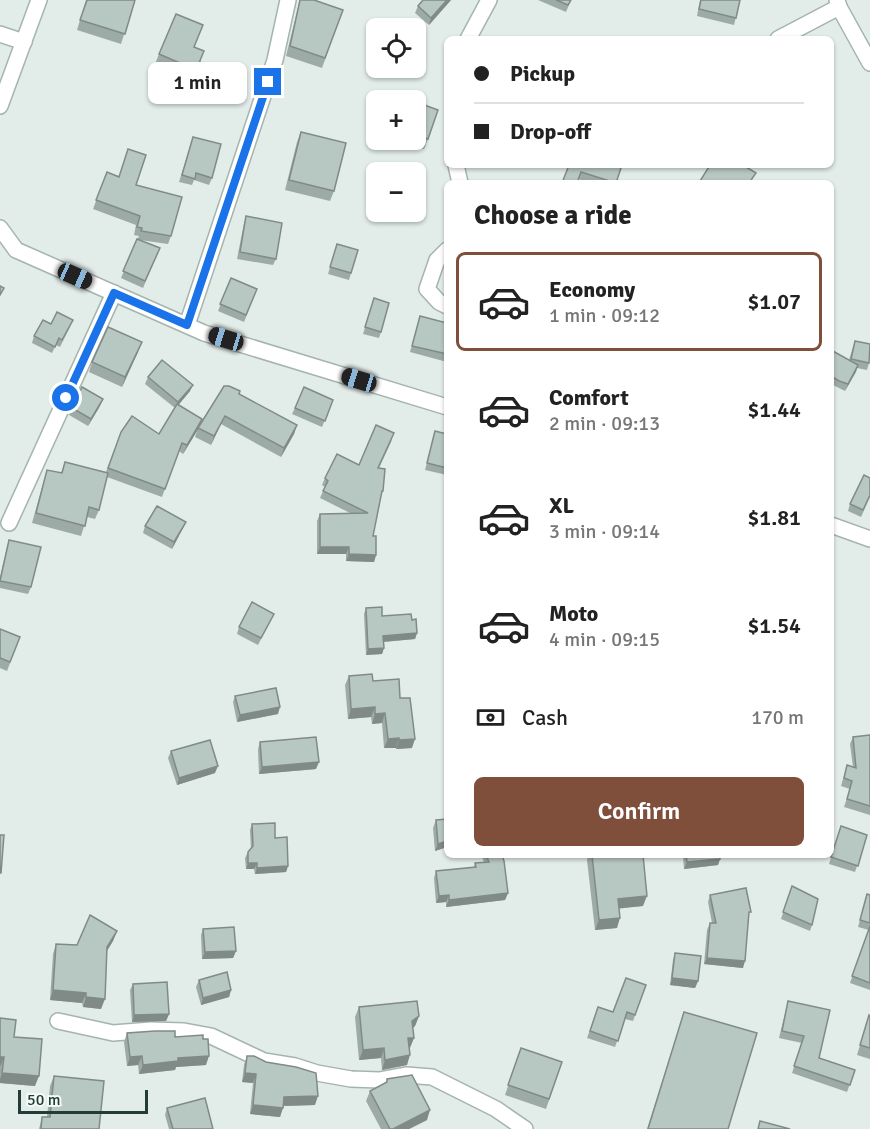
<!DOCTYPE html>
<html lang="en">
<head>
<meta charset="utf-8">
<style>
	body { margin:0; font-family:Signika,sans-serif; background:#f6f6f6; color:#222; height:100vh; display:flex; flex-direction:column; font-size:22px; white-space:nowrap }
	* { box-sizing:border-box; margin:0 }
	p { font-size:20px; color:#767676 }
	.icon { flex:none; width:33px; height:33px; fill:none; stroke:currentColor; stroke-width:2; stroke-linecap:round; stroke-linejoin:round }
	.map { position:relative; flex:1; overflow:hidden }
	.drawer { position:absolute; left:444px; top:180px; width:390px; height:678px; display:flex; flex-direction:column; background:#fff; border-radius:9px; box-shadow:0 2px 4px #0004 }
	.drawer>* { flex:none }
	.hud { position:absolute; left:444px; top:36px; width:390px; height:132px; border-radius:9px; box-shadow:0 2px 4px #0004; display:grid; align-content:center; height:132px; padding:0 30px; background:#fff }
	.tools { position:absolute; left:366px; top:18px; display:grid; gap:12px }
	.tools a { display:grid; place-items:center; width:60px; height:60px; border-radius:9px; background:#fff; box-shadow:0 2px 4px #0004; font-size:30px }
	.scale { position:absolute; left:18px; bottom:15px; width:130px; box-sizing:border-box; padding-left:6px; border:3px solid #223d37; border-top:0; font-size:16px; line-height:21px; white-space:nowrap; color:#223d37; -webkit-text-stroke:4px #f3f9f6; paint-order:stroke }
	.end { position:absolute; width:27px; height:27px; margin:-14px; border:8px solid #1a73e8; background:#fff; box-shadow:0 0 0 3px #fff }
	.from { border-radius:50% }
	.bubble { position:absolute; height:42px; border-radius:9px; background:#fff; box-shadow:0 2px 4px #0004; font-size:20px; font-weight:600; line-height:42px; text-align:center }
	.car { position:absolute; width:18px; height:36px; margin:-18px -9px; border-radius:8px; box-shadow:0 0 4px 2px #0007; background:linear-gradient(#222 24%,#8ab4d8 0 40%,#222 0 76%,#8ab4d8 0 86%,#222 0) }
	.hud b { display:flex; align-items:center; gap:21px; height:57px; font-size:22px }
	.hud b+b { border-top:2px solid #e0e0e0 }
	.hud i { width:15px; height:15px; background:#222 }
	ul { padding:0; list-style:none }
	li { display:flex; align-items:center; gap:18px; height:99px; margin:0 12px 9px; padding:0 18px; border:3px solid transparent; border-radius:9px }
	li div { flex:1 }
	li b { display:block; font-size:22px }
	li em { font-style:normal; font-weight:600 }
	li.active { border-color:#7f4f3c }
	li>.icon { width:54px; height:54px; stroke-width:1.5 }
	h2 { padding:0 30px; font-size:27px; line-height:72px }
	.pay { display:flex; align-items:center; gap:15px; height:66px; padding:0 30px; font-size:22px }
	.pay p { margin-inline-start:auto }
	.action { display:flex; gap:12px; margin-top:auto; padding:12px 30px }
	.action a { flex:1; height:69px; border-radius:9px; background:#7f4f3c; color:#fff; font-size:24px; font-weight:600; line-height:69px; text-align:center }
	.map>svg:first-child { display:block }
	.lines { fill:none; stroke-linecap:round; stroke-linejoin:round }
	.minor-casing { stroke:#a5b4af; stroke-width:18 }
	.minor { stroke:#fff; stroke-width:15 }
	.wall { fill:#9daba6 }
	.shaded-wall { fill:#808b87 }
	.building { fill:#b7c7c1; stroke:#808b87; stroke-width:1.5 }
	.route { stroke:#1a73e8; stroke-width:8 }
</style>
</head>
<body>
<div class="map">
<svg width="870" height="1129" viewBox="0 0 870 1129">
	<rect width="100%" height="100%" fill="#e2ece8"/>
	<g class="lines">
		<!-- minor casing -->
		<g class="minor-casing">
			<g id="minor">
				<path d="M837,0L839,7L870,63"/>
				<path d="M0,34L24,42"/>
				<path d="M468,39L489,0"/>
				<path d="M778,39L839,7"/>
				<path d="M0,106L39,0"/>
				<path d="M456,165L460,183"/>
				<path d="M0,228L16,250L204,333L447,407"/>
				<path d="M447,250L437,260L427,289L439,302L447,306"/>
				<path d="M187,325L275,60L288,0"/>
				<path d="M9,523L114,293"/>
				<path d="M831,525L870,539"/>
				<path d="M58,1021L113,1033L151,1030L184,1031L211,1036L264,1061L295,1066L317,1073L351,1079L379,1080L406,1075L432,1077L496,1109L525,1129"/>
			</g>
		</g>
		<!-- minor -->
		<use href="#minor" class="minor"/>
	</g>
	<!-- wall -->
	<g class="wall">
		<path d="M86,0H135L121,44L77,30Z"/>
		<path d="M300,0H314L343,10L322,68L286,56Z"/>
		<path d="M451,0L429,25L415,13L418,6Z"/>
		<path d="M538,0H571L566,12Z"/>
		<path d="M700,0H740L734,25L697,16Z"/>
		<path d="M203,25L194,47L201,61L193,80L155,64L159,54Z"/>
		<path d="M416,102L428,139L424,149L398,140H416Z"/>
		<path d="M301,132L334,191L330,201L285,190L297,142Z"/>
		<path d="M193,137L212,178L209,185L194,180L192,185L179,182Z"/>
		<path d="M569,165L616,183H592L578,179Z"/>
		<path d="M107,172L119,176L136,185L171,236L168,244L140,240L157,255L143,288L121,278L139,236L134,235L136,225L93,209Z"/>
		<path d="M246,216L276,259L273,265L237,259L244,223Z"/>
		<path d="M337,244L351,273L349,280L328,274Z"/>
		<path d="M231,278L257,289L244,322L218,311Z"/>
		<path d="M447,283V292L444,291Z"/>
		<path d="M374,298L381,332L379,338L363,334Z"/>
		<path d="M420,316L447,323V362L410,352Z"/>
		<path d="M51,324L70,327L60,347L56,345L52,353L32,343L34,336Z"/>
		<path d="M855,341L869,363L867,370L857,368L845,391L831,384V350L849,360Z"/>
		<path d="M138,352L122,387L89,372L92,362Z"/>
		<path d="M148,377L190,391L178,405L202,419L199,427L240,391L239,394L297,425L294,434L281,457L221,424L211,445L195,437L198,429L183,454L179,451L162,497L107,477L99,510L95,519L87,517L81,536L32,523L44,480L47,470L61,473L65,462L106,472L121,432L159,434L175,408L145,384Z"/>
		<path d="M333,400L322,427L292,414L295,408Z"/>
		<path d="M100,406L88,426L69,415L72,408Z"/>
		<path d="M435,431L447,434V475L425,470Z"/>
		<path d="M392,440L379,468L380,498L373,536L376,555L374,562L346,561V554H317V521L320,514H352L320,498L325,487L322,485L325,478L359,465Z"/>
		<path d="M870,478V497L861,517L848,511L850,504Z"/>
		<path d="M145,526L183,528L172,549L143,533Z"/>
		<path d="M9,540L31,587L28,594L0,588V577L7,547Z"/>
		<path d="M366,608L382,616L412,620L417,633L415,639L384,642V648L382,654L366,655L364,614Z"/>
		<path d="M271,620L258,645L237,634L239,627Z"/>
		<path d="M0,629L20,637L7,671L0,668Z"/>
		<path d="M349,676L400,698L412,748L396,749V748H384L382,723L372,724L371,717L348,719L345,685Z"/>
		<path d="M235,696L278,714L237,722L233,702Z"/>
		<path d="M870,735V815L844,807L850,789L841,786L847,765L853,767L850,744L853,737Z"/>
		<path d="M260,742L316,769L259,774L258,749Z"/>
		<path d="M171,751L215,773L177,785L168,758Z"/>
		<path d="M447,819V847L435,851L433,828L436,820Z"/>
		<path d="M252,824L275,838L288,866L286,872L255,874L254,869H246L245,858L248,852L251,849L250,830Z"/>
		<path d="M841,826L867,835L855,872L829,864Z"/>
		<path d="M481,855H502L508,893L505,900L446,907V902L436,903L434,878L436,871L474,867L475,863L484,862Z"/>
		<path d="M589,855H643V906L619,908L617,928L595,930L587,860Z"/>
		<path d="M683,855H720V859L718,865L684,869Z"/>
		<path d="M792,886L812,925L810,931L781,919Z"/>
		<path d="M867,894L870,895V990L850,983L869,930L858,927Z"/>
		<path d="M710,895L743,968L704,964L707,930L710,923H712L708,902Z"/>
		<path d="M203,929L236,951L233,958L202,959L201,935Z"/>
		<path d="M117,931L113,941L107,951L101,1009L83,1007L82,1003L50,1000L53,954L56,944L77,945Z"/>
		<path d="M675,953L698,981L695,988L670,985L673,960Z"/>
		<path d="M199,980L231,990L229,997L201,1005L196,987Z"/>
		<path d="M133,984L169,1014L166,1021L132,1022L130,990Z"/>
		<path d="M646,985L633,1021L625,1019L615,1047L587,1038L598,1007L613,1012Z"/>
		<path d="M788,1001L819,1058L855,1070L847,1092L792,1073L802,1043L779,1038Z"/>
		<path d="M359,1007L419,1016L415,1026L413,1028L414,1038L409,1048L407,1065L382,1070L381,1058L359,1060L355,1017Z"/>
		<path d="M684,1012L728,1129H647Z"/>
		<path d="M869,1015L870,1016V1059L857,1055Z"/>
		<path d="M0,1018L14,1037L35,1086L0,1083Z"/>
		<path d="M127,1033L175,1037L206,1065L176,1067L175,1070L139,1074L138,1065L127,1066L124,1042Z"/>
		<path d="M521,1048L562,1062L546,1109L505,1095Z"/>
		<path d="M247,1056L315,1105L283,1106L280,1117L250,1114L253,1083L242,1082L244,1065Z"/>
		<path d="M54,1076L99,1129H39L42,1117H47L50,1086Z"/>
		<path d="M387,1079L427,1120L409,1129H381L366,1101L370,1091L386,1083Z"/>
		<path d="M167,1108L213,1129H169L165,1115Z"/>
	</g>
	<!-- shaded-wall -->
	<g class="shaded-wall">
		<path d="M447,0H451L429,25L431,18Z"/>
		<path d="M142,342L138,352L122,387L125,377Z"/>
		<path d="M858,365L856,372L845,391L848,384Z"/>
		<path d="M193,385L190,391L176,408L178,402Z"/>
		<path d="M103,399L100,406L88,426L91,419Z"/>
		<path d="M225,416L221,424L211,445L214,436Z"/>
		<path d="M202,419L199,428L183,454L187,445Z"/>
		<path d="M297,425L294,434L281,457L284,448Z"/>
		<path d="M186,522L183,528L172,549L174,542Z"/>
		<path d="M320,547H349L346,554H317Z"/>
		<path d="M349,554L376,555L374,562L346,561Z"/>
		<path d="M417,633L415,639L381,642L383,636Z"/>
		<path d="M384,648L382,654L366,655L368,649Z"/>
		<path d="M280,707L278,714L237,722L240,715Z"/>
		<path d="M375,707L371,717L348,719L351,709Z"/>
		<path d="M385,713L382,723L372,724L375,714Z"/>
		<path d="M399,738L396,748H384L388,739Z"/>
		<path d="M415,739L412,748L396,749L399,740Z"/>
		<path d="M319,762L316,769L259,774L262,767Z"/>
		<path d="M218,766L215,773L177,785L179,778Z"/>
		<path d="M447,841V847L435,851L438,844Z"/>
		<path d="M720,859L718,865L684,869L687,862Z"/>
		<path d="M248,863H257L254,869H246Z"/>
		<path d="M288,866L286,872L255,874L257,868Z"/>
		<path d="M508,893L505,900L446,907L449,900Z"/>
		<path d="M449,895L446,902L436,903L439,896Z"/>
		<path d="M647,896L643,906L615,909L618,899Z"/>
		<path d="M620,918L617,928L595,930L599,920Z"/>
		<path d="M117,931L113,941L103,957L107,947Z"/>
		<path d="M236,951L233,958L202,959L205,952Z"/>
		<path d="M707,958L745,961L743,968L704,964Z"/>
		<path d="M672,978L698,981L695,988L670,985Z"/>
		<path d="M53,990L86,993L82,1003L50,1000Z"/>
		<path d="M231,990L229,997L201,1005L203,998Z"/>
		<path d="M86,997L105,999L101,1009L83,1007Z"/>
		<path d="M169,1014L166,1021L132,1022L134,1015Z"/>
		<path d="M419,1016L415,1026L408,1031L412,1021Z"/>
		<path d="M408,1038H414L410,1048H405Z"/>
		<path d="M384,1048L381,1058L359,1060L363,1050Z"/>
		<path d="M410,1055L407,1065L382,1070L385,1060Z"/>
		<path d="M142,1056L138,1065L127,1066L130,1057Z"/>
		<path d="M209,1056L206,1065L176,1067L175,1070L139,1074L143,1065L178,1058Z"/>
		<path d="M0,1057H4L0,1067Z"/>
		<path d="M2,1073L39,1076L35,1086L0,1083V1079Z"/>
		<path d="M245,1073L256,1074L253,1083L242,1082Z"/>
		<path d="M318,1096L315,1105L281,1106L284,1097Z"/>
		<path d="M253,1105L283,1108L280,1117L250,1114Z"/>
		<path d="M430,1110L427,1120L409,1129H393Z"/>
	</g>
	<!-- building -->
	<g class="building">
		<path d="M87,0H135L125,34L80,20Z"/>
		<path d="M300,0H314L343,10L325,58L290,46Z"/>
		<path d="M423,0H447L431,18L418,6Z"/>
		<path d="M556,0H571L568,5Z"/>
		<path d="M701,0H740L736,18L699,9Z"/>
		<path d="M176,14L203,25L194,47L204,51L196,70L159,54Z"/>
		<path d="M390,92L412,100H387Z"/>
		<path d="M416,102L438,110L428,139L416,135Z"/>
		<path d="M301,132L346,143L334,191L289,180Z"/>
		<path d="M193,137L221,144L212,178L196,173L195,179L182,175Z"/>
		<path d="M128,149L146,155L136,185L182,197L171,236L141,231L142,228L137,227L140,216L96,200L107,172L119,177Z"/>
		<path d="M569,165H622L616,183L581,172L577,183H562Z"/>
		<path d="M710,165H743L756,173L749,183H703L700,181Z"/>
		<path d="M246,216L282,223L276,259L240,252Z"/>
		<path d="M137,239L160,248L145,281L123,271Z"/>
		<path d="M337,244L358,250L351,273L330,267Z"/>
		<path d="M231,278L257,289L246,315L220,304Z"/>
		<path d="M0,286L4,288L0,295Z"/>
		<path d="M374,298L389,303L381,332L365,327Z"/>
		<path d="M57,312L73,320L62,340L59,338L55,347L34,336L43,320L51,324Z"/>
		<path d="M420,316L447,323V354L412,346Z"/>
		<path d="M108,327L142,342L125,377L92,362Z"/>
		<path d="M855,341L870,344L869,363L851,359Z"/>
		<path d="M831,350L858,365L848,384L839,381L831,376Z"/>
		<path d="M162,360L193,385L178,402L148,377Z"/>
		<path d="M224,386H229L240,391L239,394L297,425L284,448L225,416L214,436L198,428Z"/>
		<path d="M82,387L103,399L91,419L72,408Z"/>
		<path d="M304,387L333,400L325,421L295,408Z"/>
		<path d="M177,404L202,419L187,445L182,443L165,489L108,468L121,432L132,416L159,434Z"/>
		<path d="M376,425L394,433L378,468L385,469L383,491H382L373,536H376V555L349,554V547H320V514L368,513L323,491L328,481L325,478L337,454L359,465Z"/>
		<path d="M435,431L447,434V468L427,463Z"/>
		<path d="M65,462L108,473L99,510L89,507L85,526L36,513L47,470L62,473Z"/>
		<path d="M864,475L870,478V495L863,510L850,504Z"/>
		<path d="M157,506L186,522L174,542L145,526Z"/>
		<path d="M9,540L41,547L31,587L0,581Z"/>
		<path d="M252,602L274,614L261,638L239,627Z"/>
		<path d="M382,607V616L411,614L412,620L416,619L417,633L383,636L384,648L368,649L366,608Z"/>
		<path d="M0,629L20,637L10,662L0,658Z"/>
		<path d="M372,674L373,681L399,679L400,698H410L415,739L399,740V738L388,739L385,713L375,714V707L351,709L349,676Z"/>
		<path d="M276,688L280,707L240,715L235,696Z"/>
		<path d="M870,735V806L847,799L852,781L844,778L847,765L856,768L853,737Z"/>
		<path d="M316,737L319,762L262,767L260,742Z"/>
		<path d="M210,740L218,766L179,778L171,751Z"/>
		<path d="M447,819V841L438,844L436,820Z"/>
		<path d="M275,823V838L287,837L288,866L257,868V863H248V852L253,846L252,824Z"/>
		<path d="M841,826L867,835L858,866L831,857Z"/>
		<path d="M0,835H4L1,873H0Z"/>
		<path d="M486,855H502L504,861L508,893L449,900V895L439,896L436,871L476,867L475,863L489,862Z"/>
		<path d="M592,855H643L647,896L618,899L620,918L599,920Z"/>
		<path d="M686,855H720V859L687,862Z"/>
		<path d="M792,886L818,899L812,925L783,912Z"/>
		<path d="M746,888L751,912H749L745,961L707,958L710,923H716L710,895Z"/>
		<path d="M867,894L870,895V923L860,920Z"/>
		<path d="M90,915L117,931L107,947L105,999L86,997V993L53,990L56,944L77,945Z"/>
		<path d="M870,926V983L852,976Z"/>
		<path d="M234,927L236,951L205,952L203,929Z"/>
		<path d="M675,953L701,956L698,981L672,978Z"/>
		<path d="M227,972L231,990L203,998L199,980Z"/>
		<path d="M626,978L646,985L635,1015L627,1012L618,1041L590,1031L598,1007L613,1012Z"/>
		<path d="M167,982L169,1014L134,1015L133,984Z"/>
		<path d="M417,1001L419,1016L412,1021L414,1038H408L410,1055L385,1060L384,1048L363,1050L359,1007Z"/>
		<path d="M788,1001L830,1010L819,1058L855,1070L850,1085L794,1066L804,1036L782,1031Z"/>
		<path d="M684,1012L757,1033L728,1129H648Z"/>
		<path d="M869,1015L870,1016V1048L860,1045Z"/>
		<path d="M0,1018L16,1020L14,1037L42,1039L39,1076L2,1073L4,1057H0Z"/>
		<path d="M155,1031H175V1037L203,1035V1039H208L209,1056L178,1058V1061L143,1065L142,1056L130,1057L127,1033Z"/>
		<path d="M521,1048L562,1062L549,1099L508,1085Z"/>
		<path d="M247,1056H254L266,1062L296,1067L316,1073L318,1096L284,1097L283,1108L253,1105L256,1074L245,1073Z"/>
		<path d="M412,1075L430,1110L393,1129H390L370,1091L387,1082V1079Z"/>
		<path d="M54,1076L104,1081L99,1129H41L42,1117H50Z"/>
		<path d="M205,1098L213,1129H173L167,1108Z"/>
		<path d="M760,1121L790,1129H758Z"/>
	</g>
	<g class="lines">
		<!-- route -->
		<path class="route" d="M66,398L114,293L187,325L268,82"/>
	</g>
</svg>
<div class="tools">
<a><svg class="icon" aria-label="locate" viewBox="0 0 24 24"><circle cx="12" cy="12" r="6"/><path d="M12 2v4M12 18v4M2 12h4M18 12h4"/></svg></a>
<a>+</a>
<a>−</a>
</div>
<div class="scale">50 m</div>
<i class="end from" style="left:66px;top:398px"></i>
<i class="end" style="left:268px;top:82px"></i>
<div class="bubble" style="left:148px;top:62px;width:99px">1 min</div>
<i class="car" style="left:75px;top:276px;rotate:114deg"></i>
<i class="car" style="left:226px;top:339px;rotate:287deg"></i>
<i class="car" style="left:359px;top:380px;rotate:287deg"></i>
<div class="hud">
<b><i class="from"></i>Pickup</b>
<b><i></i>Drop-off</b>
</div>
<section class="drawer">
<h2>Choose a ride</h2>
<ul>
<li class="active"><svg class="icon" aria-label="car" viewBox="0 0 24 24"><path d="M5 17H2v-5l4-1 3-4h7l3 4 3 1v5h-3M9 17h6M6 11h13"/><circle cx="7" cy="17" r="2"/><circle cx="17" cy="17" r="2"/></svg><div><b>Economy</b><p>1 min · 09:12</p></div><em>$1.07</em></li>
<li><svg class="icon" aria-label="car" viewBox="0 0 24 24"><path d="M5 17H2v-5l4-1 3-4h7l3 4 3 1v5h-3M9 17h6M6 11h13"/><circle cx="7" cy="17" r="2"/><circle cx="17" cy="17" r="2"/></svg><div><b>Comfort</b><p>2 min · 09:13</p></div><em>$1.44</em></li>
<li><svg class="icon" aria-label="car" viewBox="0 0 24 24"><path d="M5 17H2v-5l4-1 3-4h7l3 4 3 1v5h-3M9 17h6M6 11h13"/><circle cx="7" cy="17" r="2"/><circle cx="17" cy="17" r="2"/></svg><div><b>XL</b><p>3 min · 09:14</p></div><em>$1.81</em></li>
<li><svg class="icon" aria-label="car" viewBox="0 0 24 24"><path d="M5 17H2v-5l4-1 3-4h7l3 4 3 1v5h-3M9 17h6M6 11h13"/><circle cx="7" cy="17" r="2"/><circle cx="17" cy="17" r="2"/></svg><div><b>Moto</b><p>4 min · 09:15</p></div><em>$1.54</em></li>
</ul>
<div class="pay"><svg class="icon" aria-label="cash" viewBox="0 0 24 24"><path d="M3 7h18v10H3z"/><circle cx="12" cy="12" r="2"/></svg>Cash<p>170 m</p></div>
<div class="action"><a>Confirm</a></div>
</section>
</div>
</body>
</html>
